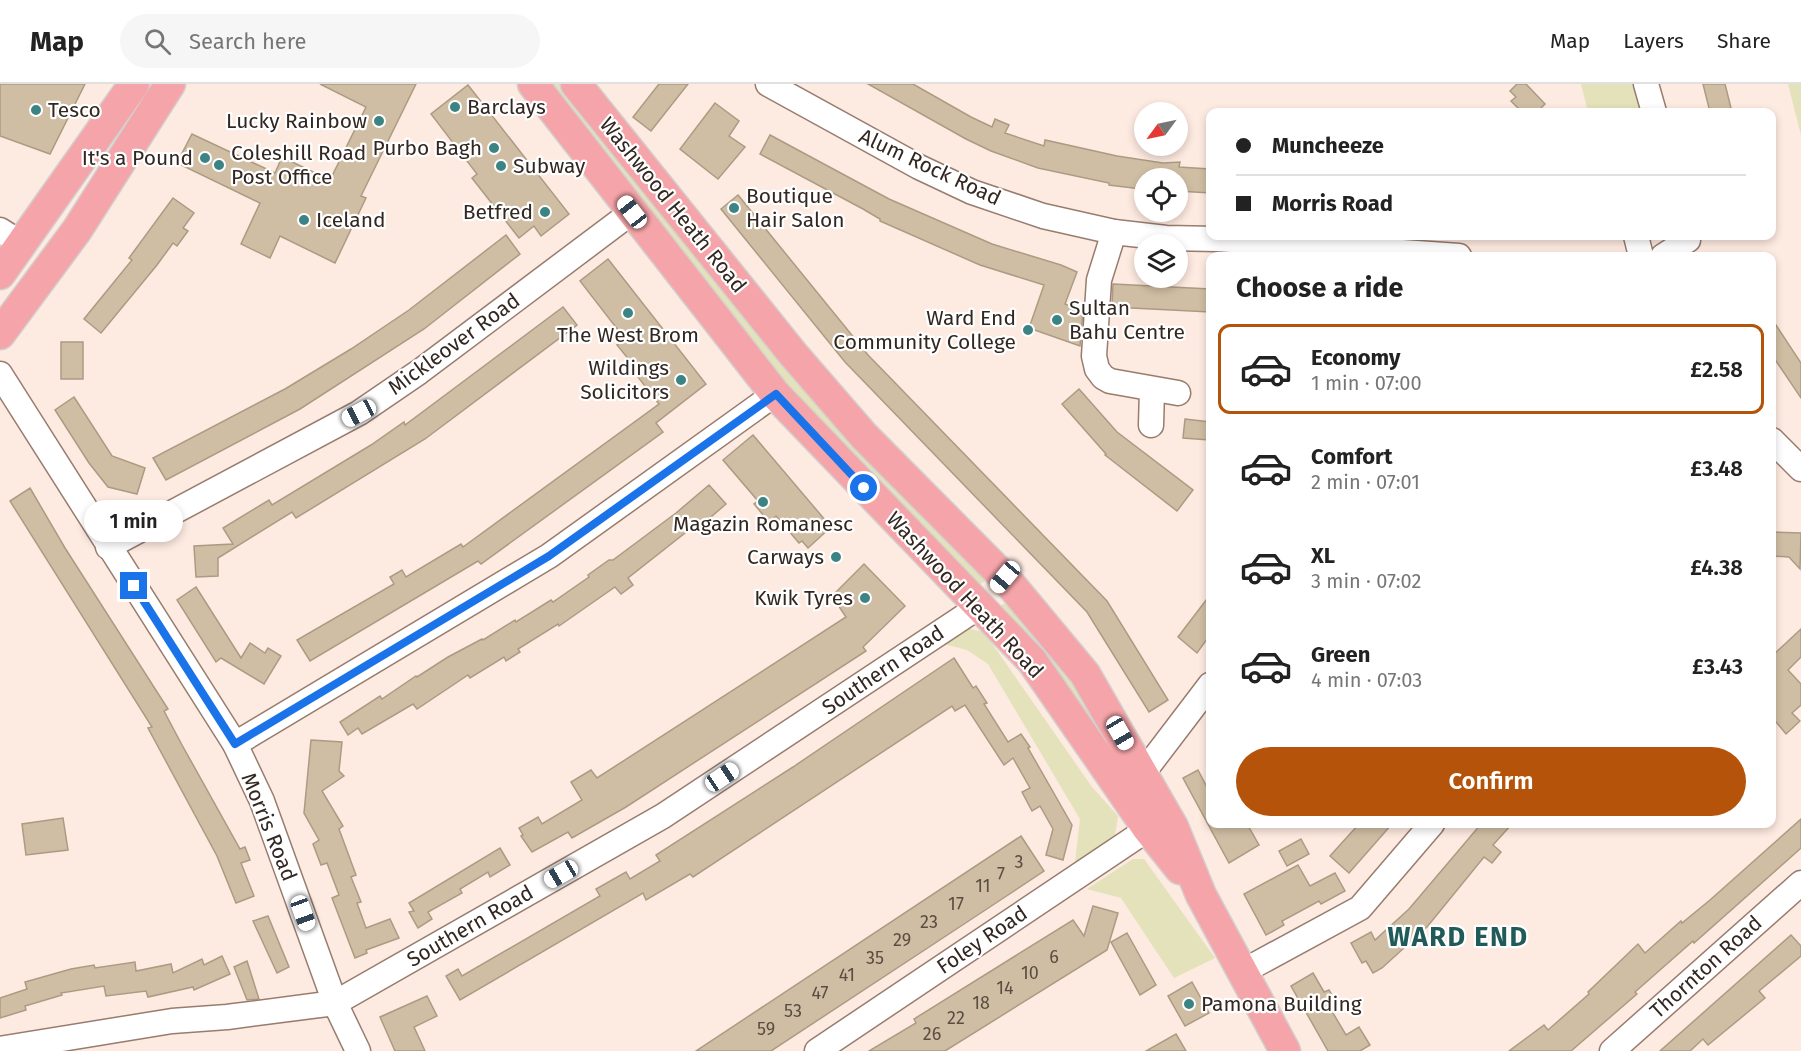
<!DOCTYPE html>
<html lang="en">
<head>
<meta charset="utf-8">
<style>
	body { margin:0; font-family:"Fira Sans",sans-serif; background:#f6f6f6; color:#222; height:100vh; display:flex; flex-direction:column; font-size:22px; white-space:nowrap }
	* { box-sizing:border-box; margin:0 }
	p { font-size:20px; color:#767676 }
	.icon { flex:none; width:33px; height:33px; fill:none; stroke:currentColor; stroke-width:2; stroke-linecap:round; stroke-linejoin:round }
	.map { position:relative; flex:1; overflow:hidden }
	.drawer { position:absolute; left:1206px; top:168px; width:570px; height:576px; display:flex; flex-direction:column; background:#fff; border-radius:12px; box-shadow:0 3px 9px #0003 }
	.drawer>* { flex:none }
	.banner { position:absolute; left:1206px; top:24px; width:570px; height:132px; border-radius:12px; box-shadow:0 3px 9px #0003; display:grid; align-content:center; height:132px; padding:0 30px; background:#fff }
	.needle { width:39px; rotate:237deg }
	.fabs { position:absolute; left:1134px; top:18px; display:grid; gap:12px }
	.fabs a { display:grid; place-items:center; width:54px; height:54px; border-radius:50%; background:#fff; box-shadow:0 3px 9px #0003; font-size:30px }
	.end { position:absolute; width:27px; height:27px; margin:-14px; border:8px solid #1a73e8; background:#fff; box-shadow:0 0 0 3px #fff }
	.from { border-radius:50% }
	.bubble { position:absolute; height:42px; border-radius:21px; background:#fff; box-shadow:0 3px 9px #0003; font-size:20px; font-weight:600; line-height:42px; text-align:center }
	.car { position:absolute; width:18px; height:36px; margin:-18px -9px; border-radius:8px; box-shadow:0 0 4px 2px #0007; background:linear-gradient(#fff 24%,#345 0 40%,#fff 0 76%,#345 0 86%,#fff 0) }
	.banner b { display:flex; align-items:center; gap:21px; height:57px; font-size:22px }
	.banner b+b { border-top:2px solid #e0e0e0 }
	.banner i { width:15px; height:15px; background:#222 }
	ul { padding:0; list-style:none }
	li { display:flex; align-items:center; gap:18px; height:90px; margin:0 12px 9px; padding:0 18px; border:3px solid transparent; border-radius:12px }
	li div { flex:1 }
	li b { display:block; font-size:22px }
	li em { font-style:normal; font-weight:600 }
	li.active { border-color:#b45309 }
	li>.icon { width:54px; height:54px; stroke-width:1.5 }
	h2 { padding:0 30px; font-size:27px; line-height:72px }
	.cta { display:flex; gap:12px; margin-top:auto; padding:12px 30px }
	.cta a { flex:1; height:69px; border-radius:36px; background:#b45309; color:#fff; font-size:24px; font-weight:600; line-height:69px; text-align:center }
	header { display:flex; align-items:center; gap:36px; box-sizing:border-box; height:84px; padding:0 30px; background:#fff; border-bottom:2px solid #e0e0e0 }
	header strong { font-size:28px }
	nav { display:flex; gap:33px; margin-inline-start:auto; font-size:21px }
	.search { width:420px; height:54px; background:#f6f6f6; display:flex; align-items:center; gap:15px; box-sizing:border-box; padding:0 21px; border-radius:33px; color:#767676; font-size:22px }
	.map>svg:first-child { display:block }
	.green { fill:#e3e2ba }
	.building { fill:#d0bea4; stroke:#ac9b82; stroke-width:1.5 }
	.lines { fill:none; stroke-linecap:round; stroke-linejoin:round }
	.minor-casing { stroke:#987c6e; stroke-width:27 }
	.major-casing { stroke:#d2cfce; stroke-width:33 }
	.minor { stroke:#fff; stroke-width:24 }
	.major { stroke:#f5a5a9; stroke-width:30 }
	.route { stroke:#1a73e8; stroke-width:8 }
	.poi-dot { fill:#3c8483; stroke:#fff; stroke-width:2 }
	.labels { text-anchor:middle; stroke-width:4.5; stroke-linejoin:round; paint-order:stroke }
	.number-label { font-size:18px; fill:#5a4d42 }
	.poi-label { font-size:21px; fill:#322721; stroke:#fff; text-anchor:start }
	.street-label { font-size:21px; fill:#322721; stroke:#fff }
	.district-label { font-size:27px; font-weight:bold; letter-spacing:1.5px; fill:#205b5a; stroke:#fff }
</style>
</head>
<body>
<header>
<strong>Map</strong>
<div class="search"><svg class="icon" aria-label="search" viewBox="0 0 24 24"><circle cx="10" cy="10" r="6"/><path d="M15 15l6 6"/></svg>Search here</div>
<nav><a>Map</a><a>Layers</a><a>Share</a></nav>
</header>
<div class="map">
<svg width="1801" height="967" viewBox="0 0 1801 967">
	<rect width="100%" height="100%" fill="#fdeae0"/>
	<!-- green -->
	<g class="green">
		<path d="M545,0H562L986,491L984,498L975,502L783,307Z"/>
		<path d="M1581,0H1633L1641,28H1588Z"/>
		<path d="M1788,0H1801V51Z"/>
		<path d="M1012,518L1097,626L1147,727L999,524L1003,520Z"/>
		<path d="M970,545L984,548L1092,703L1118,732L1115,751L1075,779L1080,735L988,580L967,566L944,560Z"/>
		<path d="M1133,775H1144L1215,874L1174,894L1121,814L1087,805Z"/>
	</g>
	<!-- building -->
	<g class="building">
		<path d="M0,0H85L50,70L0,52Z"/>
		<path d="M320,0H416L361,112L366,114L335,179L280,152L270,174L241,160L260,119L177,79L192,50L275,89L282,73L330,96L366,23Z"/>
		<path d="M659,0H688L651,47L633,33Z"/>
		<path d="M868,0H913L971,33L992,43L995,35L1009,41L1005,49L1044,62L1045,56L1117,72L1163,79L1180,78L1179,83L1210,85V109L1178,107V94H1143L1141,105L1109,101V99L1038,84L991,67L966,55Z"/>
		<path d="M1517,0H1526L1545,20L1537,28H1522L1511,17L1516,13L1510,7Z"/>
		<path d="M1703,0H1725L1732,28H1710Z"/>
		<path d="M468,1L569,130L541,152L534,142L519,154L472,94L477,90L431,30Z"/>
		<path d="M715,19L739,37L729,52L745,63L718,95L680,65Z"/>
		<path d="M770,51L889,115L992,160L1061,181L1077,188L1065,220L1083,226L1080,262L1029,244L1044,201L980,181L880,137V135L863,125L760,70Z"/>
		<path d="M738,111L868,271L1107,517L1168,616L1149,628L1087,528L845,278L721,125Z"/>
		<path d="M173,114L194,129L183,144L188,147L177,162L173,159L157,181L101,249L84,235L132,176L129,174Z"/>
		<path d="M506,151L520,170L424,245L300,325L166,396L153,374L285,305L351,265L409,226Z"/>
		<path d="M608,175L706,300L656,339L663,348L481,480L478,477L310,577L297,556L394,500L390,493L402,486L406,493L461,460L463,463L659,320L627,279L630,277L617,261L625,255L580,197Z"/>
		<path d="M1113,200L1210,205V228L1112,223Z"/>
		<path d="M563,223L577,241L425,355L296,434L292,428L218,474V492L196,493L194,462L233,460L223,444L269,416L272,421L371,361L404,338L405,341Z"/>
		<path d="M1772,235L1801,279V314L1772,271Z"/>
		<rect x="61" y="258" width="22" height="37"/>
		<path d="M1079,305L1117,348L1193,406L1177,427L1105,371L1106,370L1062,320Z"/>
		<path d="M74,313L112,372L145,384L137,410L108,403L89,379L55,326Z"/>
		<path d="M1185,335L1210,338L1209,356L1183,354Z"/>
		<path d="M753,351L831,443L808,464L802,457L799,459L776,432L769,438L754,420L758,417L723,376Z"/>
		<path d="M709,401L726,420L697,445L694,442L628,494L633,501L621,510L615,503L559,542L558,540L518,565L520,568L506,577L504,573L470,594L468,591L417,625L413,620L362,650L358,644L348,651L340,638L380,612L382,615L416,592L417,593L448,573L482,555L483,556L515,536L516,538L551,516L553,518L589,493L588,491L609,476H613L676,429Z"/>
		<path d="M30,404L65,464L168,625L164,627L182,661L240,765L245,763L250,776L241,779L254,812L236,819L217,772L148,644L152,643L10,417Z"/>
		<path d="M1772,448L1801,449L1800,485L1789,473L1772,472Z"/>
		<path d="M864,480L905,522L863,563L866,567L626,723L572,754L568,748L532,768L521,752L523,751L519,744L538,733L542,740L582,716L571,698L591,686L597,694L846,533L832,512Z"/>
		<path d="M196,503L241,574L250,559L265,569L268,564L281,572L264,600L221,574L216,578L177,516Z"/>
		<path d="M1210,511V551L1197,569L1178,553Z"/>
		<path d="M1801,545V573L1788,586L1801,600V621L1792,629L1800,637L1786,650L1772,633V572Z"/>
		<path d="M954,574L973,604L976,602L987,619L984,620L1008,658L1021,650L1030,663L1028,664L1072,741L1063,776L1046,771L1053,745L1040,722L1032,727L1022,708L1030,704L1013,674L1004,681L965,621L955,627L952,622L693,793L690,790L646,816L643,809L460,916L446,892L458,885L462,892L600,812L596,805L626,788L630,795L660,777L656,771L793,683Z"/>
		<path d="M311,656L342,658L339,687L344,692L322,707L343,742L339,745L356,791L351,793L361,818L357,819L366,844L390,835L399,854L366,866L367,869L355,874L332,814L339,811L327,779L321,781L313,760L319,756L304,729Z"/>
		<path d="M1198,686L1210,709V740H1247L1259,761L1229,779L1183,694Z"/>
		<path d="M63,734L68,766L26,771L22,740Z"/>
		<path d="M1801,735V764L1694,859L1693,857L1635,908L1637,910L1571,967H1509L1544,941L1548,946L1589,910L1588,908L1638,860L1645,869L1681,837L1682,839L1710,816Z"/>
		<path d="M1359,740H1392L1349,789L1330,772Z"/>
		<path d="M1481,740H1512L1493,761L1501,768L1492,779L1484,773L1427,843L1382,884L1373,889L1366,877L1362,879L1351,859L1371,848L1375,856L1409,825Z"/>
		<path d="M1021,752L1044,787L999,817L771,967H696Z"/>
		<path d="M1301,755L1309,770L1287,782L1279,767Z"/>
		<path d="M500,764L510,781L490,793L488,788L460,805L462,809L428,828L432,835L418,844L409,828L414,827L409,819Z"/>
		<path d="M1298,781L1310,802L1335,789L1345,807L1321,820L1319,817L1282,837L1284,841L1266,851L1244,810Z"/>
		<path d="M1093,822L1118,829L1107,866L945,967H869L916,939L914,935L1073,836L1084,852Z"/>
		<path d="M268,832L289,883L277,889L253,837Z"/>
		<path d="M1127,849L1156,901L1140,911L1111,858Z"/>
		<path d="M1791,851L1801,862V872L1759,907L1765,914L1708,961L1703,955L1690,967H1660Z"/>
		<path d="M222,872L230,890L194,906L193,903L148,913L146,907L106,912L104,902L61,909L62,911L25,922L26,926L0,934V914L27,905L25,898L71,885L94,881L95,884L135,878L136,887L171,880L173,889L202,875L204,881Z"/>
		<path d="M247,877L259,915L247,916L234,883Z"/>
		<path d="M1313,889L1324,908L1329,906L1337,920L1330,924L1346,951L1359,943L1370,961L1360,967H1328L1291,902Z"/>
		<path d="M1192,898L1209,929L1185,942L1168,912Z"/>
		<path d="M427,912L437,932L414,943L425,967H395L380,933Z"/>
		<path d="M1176,950L1186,967H1146Z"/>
	</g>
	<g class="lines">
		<!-- minor casing -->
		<g class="minor-casing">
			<g id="minor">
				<path d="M768,0L919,83L972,108L1043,132L1114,148L1166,154L1217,155L1459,172"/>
				<path d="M1646,0L1654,28"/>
				<path d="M0,146L22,160"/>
				<path d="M1114,148L1099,196L1094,272L1097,285L1103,293L1110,297L1178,309"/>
				<path d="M1636,152L1641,172"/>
				<path d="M1663,172L1688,156"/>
				<path d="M0,290L235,660L262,717L335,919L358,967"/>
				<path d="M1151,341L1152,306"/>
				<path d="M1772,356L1801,385"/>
				<path d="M108,463L359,329L419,288L632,128"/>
				<path d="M235,660L549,472L775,310"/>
				<path d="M1143,689L1210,601"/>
				<path d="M1242,888L1360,824L1432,740"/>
				<path d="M0,965L172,937L227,933L335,919L663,732L980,522"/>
				<path d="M817,967L1148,745"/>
				<path d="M1612,967L1801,799"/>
			</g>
		</g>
		<!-- major casing -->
		<g class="major-casing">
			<g id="major">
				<path d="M533,0L775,310L1032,577L1148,745L1180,785"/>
				<path d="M576,0L793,270L864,352L1006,495L1085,590L1173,743L1201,811L1285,967"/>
				<path d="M0,190L134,0"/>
				<path d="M0,250L77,146L170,0"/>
			</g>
		</g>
		<!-- minor -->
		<use href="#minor" class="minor"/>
		<!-- major -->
		<use href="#major" class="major"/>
	</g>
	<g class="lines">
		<!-- route -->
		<path class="route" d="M134,502L235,660L549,472L776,310L864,404"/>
	</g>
	<!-- markers -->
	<g class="poi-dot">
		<circle cx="455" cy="23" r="6"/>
		<circle cx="36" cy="26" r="6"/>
		<circle cx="379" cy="37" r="6"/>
		<circle cx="494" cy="64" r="6"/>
		<circle cx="205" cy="74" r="6"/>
		<circle cx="219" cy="81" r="6"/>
		<circle cx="501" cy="82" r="6"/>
		<circle cx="734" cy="124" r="6"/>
		<circle cx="545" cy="128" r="6"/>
		<circle cx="304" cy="136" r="6"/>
		<circle cx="628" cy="229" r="6"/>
		<circle cx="1057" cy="236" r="6"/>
		<circle cx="1028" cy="246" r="6"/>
		<circle cx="681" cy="296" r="6"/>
		<circle cx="763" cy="418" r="6"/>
		<circle cx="836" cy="473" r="6"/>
		<circle cx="865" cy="514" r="6"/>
		<circle cx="1189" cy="920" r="6"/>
	</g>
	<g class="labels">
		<!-- number labels -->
		<g class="number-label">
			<text x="1019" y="784">3</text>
			<text x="1001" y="796">7</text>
			<text x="983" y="808">11</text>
			<text x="956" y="826">17</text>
			<text x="929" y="844">23</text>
			<text x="902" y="862">29</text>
			<text x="1054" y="879">6</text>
			<text x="875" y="880">35</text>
			<text x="1030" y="895">10</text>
			<text x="847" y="897">41</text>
			<text x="1005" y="910">14</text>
			<text x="820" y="915">47</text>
			<text x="981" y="925">18</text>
			<text x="793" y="933">53</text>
			<text x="956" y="940">22</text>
			<text x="766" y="951">59</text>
			<text x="932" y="956">26</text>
		</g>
		<!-- poi labels -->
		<g class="poi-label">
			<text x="467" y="30">Barclays</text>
			<text x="48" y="33">Tesco</text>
			<text x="367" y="44" text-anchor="end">Lucky Rainbow</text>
			<text x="482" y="71" text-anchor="end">Purbo Bagh</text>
			<text x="231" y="76">Coleshill Road<tspan x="231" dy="24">Post Office</tspan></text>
			<text x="193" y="81" text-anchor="end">It's a Pound</text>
			<text x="513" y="89">Subway</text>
			<text x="746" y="119">Boutique<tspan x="746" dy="24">Hair Salon</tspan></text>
			<text x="533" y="135" text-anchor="end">Betfred</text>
			<text x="316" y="143">Iceland</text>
			<text x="1069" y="231">Sultan<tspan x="1069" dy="24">Bahu Centre</tspan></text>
			<text x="1016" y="241" text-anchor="end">Ward End<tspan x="1016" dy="24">Community College</tspan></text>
			<text x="628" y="258" text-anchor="middle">The West Brom</text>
			<text x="669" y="291" text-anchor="end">Wildings<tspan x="669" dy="24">Solicitors</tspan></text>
			<text x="763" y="447" text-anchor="middle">Magazin Romanesc</text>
			<text x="824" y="480" text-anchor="end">Carways</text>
			<text x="853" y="521" text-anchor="end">Kwik Tyres</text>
			<text x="1201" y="927">Pamona Building</text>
		</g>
		<!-- street labels -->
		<g class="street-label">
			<text transform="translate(930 83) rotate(25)" y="7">Alum Rock Road</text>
			<text transform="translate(673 121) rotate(51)" y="7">Washwood Heath Road</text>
			<text transform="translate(454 260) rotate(-36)" y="7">Mickleover Road</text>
			<text transform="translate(965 511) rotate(47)" y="7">Washwood Heath Road</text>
			<text transform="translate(883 586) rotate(-34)" y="7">Southern Road</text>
			<text transform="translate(269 743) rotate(68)" y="7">Morris Road</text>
			<text transform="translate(470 842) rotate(-30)" y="7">Southern Road</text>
			<text transform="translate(982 856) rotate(-34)" y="7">Foley Road</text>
			<text transform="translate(1706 883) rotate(-42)" y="7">Thornton Road</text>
		</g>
		<!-- district labels -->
		<g class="district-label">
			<text x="1458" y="862">WARD END</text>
		</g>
	</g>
</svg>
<div class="fabs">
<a><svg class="needle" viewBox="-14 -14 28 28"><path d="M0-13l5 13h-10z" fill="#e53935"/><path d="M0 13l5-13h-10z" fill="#767676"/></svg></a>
<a><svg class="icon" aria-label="locate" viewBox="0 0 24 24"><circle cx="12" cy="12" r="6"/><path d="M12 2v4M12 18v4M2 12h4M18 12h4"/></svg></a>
<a><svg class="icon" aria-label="layers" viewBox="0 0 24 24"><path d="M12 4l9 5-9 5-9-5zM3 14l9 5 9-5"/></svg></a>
</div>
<i class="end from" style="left:864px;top:404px"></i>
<i class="end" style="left:134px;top:502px"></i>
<div class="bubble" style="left:84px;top:416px;width:99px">1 min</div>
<i class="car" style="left:632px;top:128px;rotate:322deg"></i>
<i class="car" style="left:359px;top:329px;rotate:242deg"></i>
<i class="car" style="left:1005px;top:493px;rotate:220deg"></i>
<i class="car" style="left:1120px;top:649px;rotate:150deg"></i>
<i class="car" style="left:722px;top:693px;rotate:56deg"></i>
<i class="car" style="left:561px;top:790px;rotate:240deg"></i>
<i class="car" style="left:303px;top:829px;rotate:160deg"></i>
<div class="banner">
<b><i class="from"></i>Muncheeze</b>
<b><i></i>Morris Road</b>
</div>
<section class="drawer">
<h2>Choose a ride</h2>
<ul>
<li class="active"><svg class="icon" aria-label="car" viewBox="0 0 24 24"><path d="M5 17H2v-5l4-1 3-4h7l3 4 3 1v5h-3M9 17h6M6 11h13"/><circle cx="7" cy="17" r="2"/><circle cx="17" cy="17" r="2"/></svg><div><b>Economy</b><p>1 min · 07:00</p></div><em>£2.58</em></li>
<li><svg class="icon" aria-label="car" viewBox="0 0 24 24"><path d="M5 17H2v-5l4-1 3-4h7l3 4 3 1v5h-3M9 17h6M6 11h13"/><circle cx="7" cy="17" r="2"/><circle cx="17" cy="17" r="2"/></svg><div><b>Comfort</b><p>2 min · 07:01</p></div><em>£3.48</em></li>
<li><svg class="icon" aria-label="car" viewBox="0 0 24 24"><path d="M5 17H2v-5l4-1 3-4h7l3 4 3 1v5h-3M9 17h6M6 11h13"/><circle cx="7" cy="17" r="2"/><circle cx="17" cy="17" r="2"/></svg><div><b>XL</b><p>3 min · 07:02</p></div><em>£4.38</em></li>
<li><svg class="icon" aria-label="car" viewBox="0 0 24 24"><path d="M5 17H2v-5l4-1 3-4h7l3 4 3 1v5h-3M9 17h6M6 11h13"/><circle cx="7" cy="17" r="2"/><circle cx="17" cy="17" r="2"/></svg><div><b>Green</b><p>4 min · 07:03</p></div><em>£3.43</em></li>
</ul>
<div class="cta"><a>Confirm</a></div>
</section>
</div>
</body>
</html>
